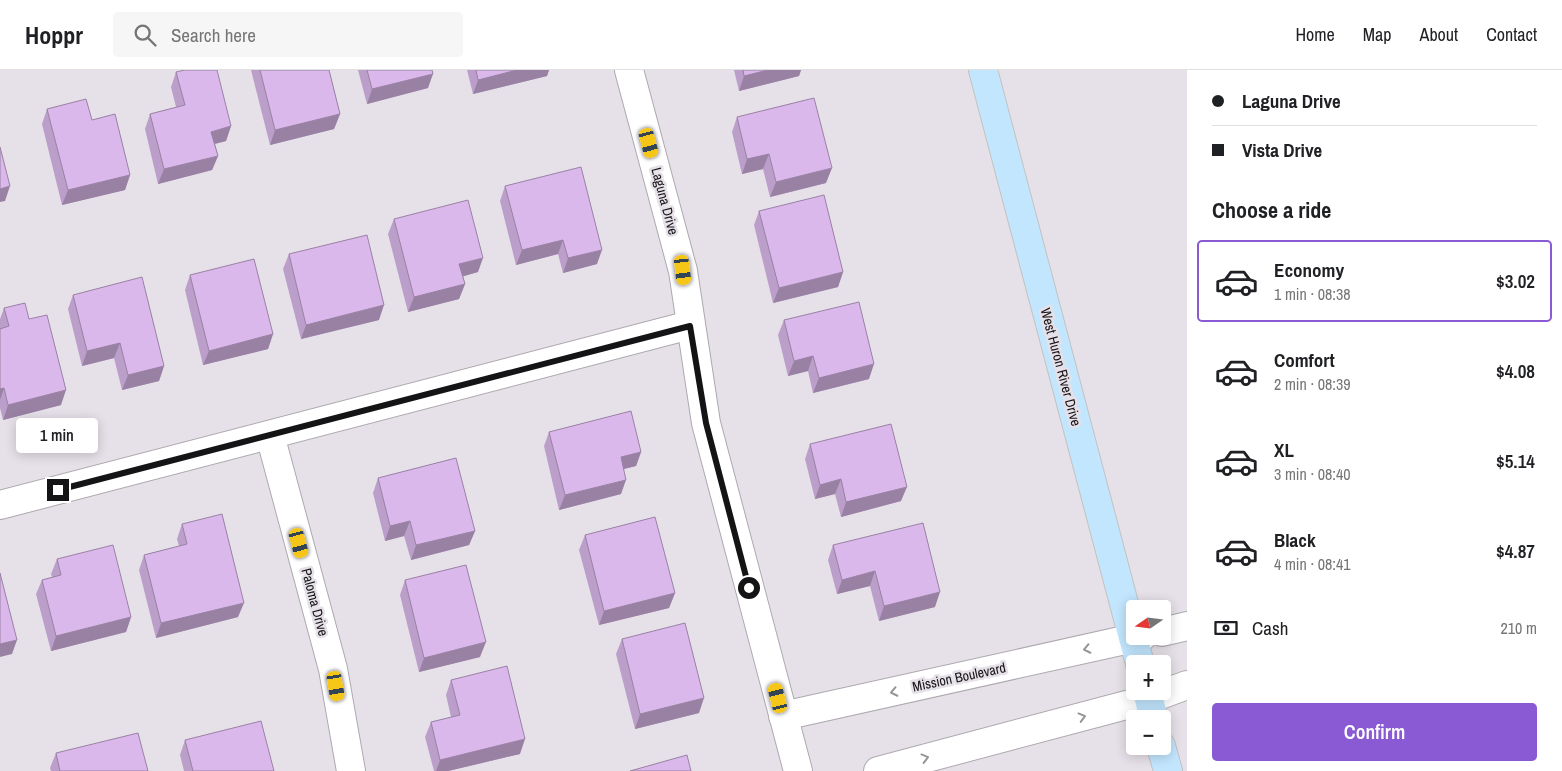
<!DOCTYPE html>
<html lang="en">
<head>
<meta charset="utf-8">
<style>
	body { margin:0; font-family:"Archivo Narrow",sans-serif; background:#f6f6f6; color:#202124; height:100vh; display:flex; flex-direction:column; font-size:19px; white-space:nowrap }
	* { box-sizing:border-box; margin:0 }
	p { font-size:16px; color:#757577 }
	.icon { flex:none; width:28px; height:28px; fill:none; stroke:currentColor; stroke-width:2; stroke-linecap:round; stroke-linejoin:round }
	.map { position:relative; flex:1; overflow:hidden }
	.sheet { display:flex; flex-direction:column; background:#fff; width:375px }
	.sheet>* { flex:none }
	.hud { display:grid; align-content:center; height:110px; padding:0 25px; background:#fff }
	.needle { width:32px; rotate:256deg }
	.tools { position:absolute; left:1126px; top:530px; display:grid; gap:10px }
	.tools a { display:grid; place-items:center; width:45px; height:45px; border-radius:5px; background:#fff; box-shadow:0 2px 12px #0003; font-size:25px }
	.end { position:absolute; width:22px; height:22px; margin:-11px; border:6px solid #141315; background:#fff; box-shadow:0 0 0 2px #fff }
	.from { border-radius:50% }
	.bubble { position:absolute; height:35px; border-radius:5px; background:#fff; box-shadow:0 2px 12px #0003; font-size:16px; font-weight:600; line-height:35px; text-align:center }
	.car { position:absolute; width:15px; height:30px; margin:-15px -8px; border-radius:6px; box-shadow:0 0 4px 1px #0007; background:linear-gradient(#f5c518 24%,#345 0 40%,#f5c518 0 76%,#345 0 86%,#f5c518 0) }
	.hud b { display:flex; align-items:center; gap:18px; height:48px; font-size:19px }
	.hud b+b { border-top:1px solid #e0e0e0 }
	.hud i { width:12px; height:12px; background:#202124 }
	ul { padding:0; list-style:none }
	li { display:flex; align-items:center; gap:15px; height:82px; margin:0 10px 8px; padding:0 15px; border:2px solid transparent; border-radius:5px }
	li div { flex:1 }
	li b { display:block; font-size:19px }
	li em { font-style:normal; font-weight:600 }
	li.active { border-color:#895ad3 }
	li>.icon { width:45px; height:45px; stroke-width:1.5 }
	h2 { padding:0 25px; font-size:22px; line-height:60px }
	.pay { display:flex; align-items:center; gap:12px; height:55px; padding:0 25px; font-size:19px }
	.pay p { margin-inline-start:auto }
	.primary-button { display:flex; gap:10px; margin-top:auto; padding:10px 25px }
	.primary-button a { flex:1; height:58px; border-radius:5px; background:#895ad3; color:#fff; font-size:20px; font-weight:600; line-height:58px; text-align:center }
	header { display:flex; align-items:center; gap:30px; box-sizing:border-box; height:70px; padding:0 25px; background:#fff; border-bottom:1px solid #e0e0e0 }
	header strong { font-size:24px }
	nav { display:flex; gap:28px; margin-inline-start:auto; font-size:18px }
	.search { width:350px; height:45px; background:#f6f6f6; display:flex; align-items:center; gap:12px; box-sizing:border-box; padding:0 18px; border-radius:5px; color:#757577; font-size:19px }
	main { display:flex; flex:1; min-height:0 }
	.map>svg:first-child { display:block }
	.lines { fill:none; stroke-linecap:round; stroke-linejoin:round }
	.minor-casing { stroke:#ada9af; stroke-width:30 }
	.major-casing { stroke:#c2c2c2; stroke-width:30 }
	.minor { stroke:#fff; stroke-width:28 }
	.major { stroke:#c2e6fe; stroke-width:28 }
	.wall { fill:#bc9eca }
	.shaded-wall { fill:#9981a4 }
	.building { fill:#dbb8eb; stroke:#9981a4 }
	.oneway { stroke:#959596 }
	.route { stroke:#141315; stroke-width:6 }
	.labels { text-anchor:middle; stroke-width:5; stroke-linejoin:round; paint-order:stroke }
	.street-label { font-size:14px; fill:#141315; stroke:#e6e1e8 }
</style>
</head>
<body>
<header>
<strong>Hoppr</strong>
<div class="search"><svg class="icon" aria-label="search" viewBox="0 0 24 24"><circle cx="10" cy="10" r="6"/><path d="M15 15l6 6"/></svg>Search here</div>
<nav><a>Home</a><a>Map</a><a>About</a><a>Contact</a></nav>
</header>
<main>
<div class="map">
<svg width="1187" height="701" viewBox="0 0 1187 701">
	<rect width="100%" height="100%" fill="#e6e1e8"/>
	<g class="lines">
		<!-- minor casing -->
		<g class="minor-casing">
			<g id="minor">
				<path d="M629,0L683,201L706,353L798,701"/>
				<path d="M270,365L333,599L351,701"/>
				<path d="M0,435L690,255"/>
				<path d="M1162,562L1187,556"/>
				<path d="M783,646L1143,566"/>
				<path d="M878,701L1149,629L1187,615"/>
			</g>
		</g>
		<!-- major casing -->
		<g class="major-casing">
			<g id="major">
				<path d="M983,0L1140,594"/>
				<path d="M1147,621L1154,649"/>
				<path d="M1161,676L1168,701"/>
			</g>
		</g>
		<!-- minor -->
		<use href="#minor" class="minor"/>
		<!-- major -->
		<use href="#major" class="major"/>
	</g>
	<!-- wall -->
	<g class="wall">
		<path d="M251,0H329L340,44L334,59L270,75Z"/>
		<path d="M358,0H432L428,18L367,34Z"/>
		<path d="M467,0H549L547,6L473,24Z"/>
		<path d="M734,0H801L799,6L739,21Z"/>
		<path d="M176,2L231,56L226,71L215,74L218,86L212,100L158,114L145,59L150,44L176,37L171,17Z"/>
		<path d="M47,39L130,105L125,120L62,135L42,54Z"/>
		<path d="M737,47L826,113L770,127L763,99L742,104L732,62Z"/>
		<path d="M505,116L597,194L563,203L558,184L516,195L500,131Z"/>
		<path d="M759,141L843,202L838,217L773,233L754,155Z"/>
		<path d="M394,149L478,202L463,206L465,214L459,229L408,242L388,164Z"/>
		<path d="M289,184L379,250L301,269L283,199Z"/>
		<path d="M190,205L273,264L268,279L203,295L185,220Z"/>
		<path d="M73,225L164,296L159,311L122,320L114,288L82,296L68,239Z"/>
		<path d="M4,238L29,249L61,335L3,350L0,338V249Z"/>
		<path d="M784,250L869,309L813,323L808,301L788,306L778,265Z"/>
		<path d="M549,362L641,382L636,396L624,399L621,424L559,440L544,376Z"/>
		<path d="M810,374L901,431L841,447L835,424L815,429L805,389Z"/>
		<path d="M378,408L475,461L469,475L411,490L404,466L385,471L373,423Z"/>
		<path d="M182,454L238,547L156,568L139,500L144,485L179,476L177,469Z"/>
		<path d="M585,465L675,523L669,538L599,555L579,480Z"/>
		<path d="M833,475L935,537L879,551L870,516L837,524L828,490Z"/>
		<path d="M57,489L131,547L126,562L51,581L36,524L42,510L52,507L51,504Z"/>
		<path d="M405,510L480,587L419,602L400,525Z"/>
		<path d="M622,569L699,643L635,659L616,584Z"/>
		<path d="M451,610L520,684L448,701H434L425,667L431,652L451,647L446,625Z"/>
		<path d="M185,670L274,701H184L180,685Z"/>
		<path d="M56,683L148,701H51L50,698Z"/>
	</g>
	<!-- shaded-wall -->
	<g class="shaded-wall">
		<path d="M517,0H549L547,6L473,24L478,10Z"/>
		<path d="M768,0H801L799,6L739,21L744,6Z"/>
		<path d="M433,4L428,18L367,34L372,19Z"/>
		<path d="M340,44L334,59L270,75L275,60Z"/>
		<path d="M231,56L226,71L206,76L211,62Z"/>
		<path d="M769,84L763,99L742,104L747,89Z"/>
		<path d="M218,86L212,100L158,114L164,99Z"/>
		<path d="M832,98L826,113L770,127L776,112Z"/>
		<path d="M130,105L125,120L62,135L68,120Z"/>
		<path d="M10,116L5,131L0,132V119Z"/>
		<path d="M563,170L558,184L516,195L522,180Z"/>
		<path d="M602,180L597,194L563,203L568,188Z"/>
		<path d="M483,188L478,202L454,209L459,194Z"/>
		<path d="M843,202L838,217L773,233L779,218Z"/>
		<path d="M465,214L459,229L408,242L414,227Z"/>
		<path d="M384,235L379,250L301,269L306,255Z"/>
		<path d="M273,264L268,279L203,295L209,281Z"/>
		<path d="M120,273L114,288L82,296L87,281Z"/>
		<path d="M813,286L808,301L788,306L794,291Z"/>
		<path d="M874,294L869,309L813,323L819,308Z"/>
		<path d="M164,296L159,311L122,320L128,305Z"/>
		<path d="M4,318L0,330V319Z"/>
		<path d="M66,320L61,335L3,350L8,335Z"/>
		<path d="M641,382L636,396L615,401L621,387Z"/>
		<path d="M841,409L835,424L815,429L820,415Z"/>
		<path d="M626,410L621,424L559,440L565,425Z"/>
		<path d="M907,417L901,431L841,447L846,432Z"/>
		<path d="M410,451L404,466L385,471L390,456Z"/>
		<path d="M475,461L469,475L411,490L416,475Z"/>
		<path d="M875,501L870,516L837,524L842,510Z"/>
		<path d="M940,522L935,537L879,551L884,536Z"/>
		<path d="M675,523L669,538L599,555L604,541Z"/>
		<path d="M244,533L238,547L156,568L161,553Z"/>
		<path d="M131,547L126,562L51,581L56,566Z"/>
		<path d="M17,570L12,584L0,587V574Z"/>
		<path d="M486,572L480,587L419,602L424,588Z"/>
		<path d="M704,628L699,643L635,659L640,644Z"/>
		<path d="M525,669L520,684L448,701H436L440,690Z"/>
	</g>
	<!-- building -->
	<g class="building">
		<path d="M185,0H217L231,56L211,62L218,86L164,99L150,44L185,35L176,2Z"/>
		<path d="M260,0H329L340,44L275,60Z"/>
		<path d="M367,0H432L433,4L372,19Z"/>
		<path d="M476,0H517L478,10Z"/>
		<path d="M743,0H768L744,6Z"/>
		<path d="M814,28L832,98L776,112L769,84L747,89L737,47Z"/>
		<path d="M86,29L92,50L115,44L130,105L68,120L47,39Z"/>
		<path d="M0,77L10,116L0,119Z"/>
		<path d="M581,97L602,180L568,188L563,170L522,180L505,116Z"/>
		<path d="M824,125L843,202L779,218L759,141Z"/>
		<path d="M468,130L483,188L459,194L465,214L414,227L394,149Z"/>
		<path d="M367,165L384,235L306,255L289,184Z"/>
		<path d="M254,189L273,264L209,281L190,205Z"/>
		<path d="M142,207L164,296L128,305L120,273L87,281L73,225Z"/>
		<path d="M859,232L874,294L819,308L813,286L794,291L784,250Z"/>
		<path d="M25,233L29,249L47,245L66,320L8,335L4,318L0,319V259L9,256L4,238Z"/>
		<path d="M631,341L641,382L621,387L626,410L565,425L549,362Z"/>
		<path d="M891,354L907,417L846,432L841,409L820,415L810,374Z"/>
		<path d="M456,388L475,461L416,475L410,451L390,456L378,408Z"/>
		<path d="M222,444L244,533L161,553L144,485L187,474L182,454Z"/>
		<path d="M655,447L675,523L604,541L585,465Z"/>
		<path d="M923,453L940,522L884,536L875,501L842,510L833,475Z"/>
		<path d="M113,475L131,547L56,566L42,510L61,505L57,489Z"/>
		<path d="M466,495L486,572L424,588L405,510Z"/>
		<path d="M0,503L17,570L0,574Z"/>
		<path d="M685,553L704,628L640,644L622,569Z"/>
		<path d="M507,596L525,669L440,690L431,652L460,645L451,610Z"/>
		<path d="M261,651L274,701H193L185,670Z"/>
		<path d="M138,663L148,701H60L56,683Z"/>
		<path d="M687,685L691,701H630Z"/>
	</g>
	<!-- one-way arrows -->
	<defs><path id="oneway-chevron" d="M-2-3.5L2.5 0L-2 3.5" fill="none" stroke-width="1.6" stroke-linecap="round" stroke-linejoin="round" transform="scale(1.25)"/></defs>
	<g class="oneway">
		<use href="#oneway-chevron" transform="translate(1087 579) rotate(168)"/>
		<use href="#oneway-chevron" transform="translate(894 622) rotate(168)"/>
		<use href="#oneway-chevron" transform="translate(1082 647) rotate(-15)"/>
		<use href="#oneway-chevron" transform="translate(925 688) rotate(-15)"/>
	</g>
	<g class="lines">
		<!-- route -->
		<path class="route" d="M58,420L690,256L706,353L749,518"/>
	</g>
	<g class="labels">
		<!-- street labels -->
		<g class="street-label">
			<text transform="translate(665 131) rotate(75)" y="5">Laguna Drive</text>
			<text transform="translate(1061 297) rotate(75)" y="5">West Huron River Drive</text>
			<text transform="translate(315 532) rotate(75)" y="5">Paloma Drive</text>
			<text transform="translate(959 607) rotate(-12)" y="5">Mission Boulevard</text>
		</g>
	</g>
</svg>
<div class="tools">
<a><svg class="needle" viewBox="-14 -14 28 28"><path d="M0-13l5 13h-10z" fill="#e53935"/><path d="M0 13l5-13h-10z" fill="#757577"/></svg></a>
<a>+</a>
<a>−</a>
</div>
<i class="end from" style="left:749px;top:518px"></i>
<i class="end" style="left:58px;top:420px"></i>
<div class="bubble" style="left:16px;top:348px;width:82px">1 min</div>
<i class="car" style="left:649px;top:73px;rotate:165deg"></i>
<i class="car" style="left:683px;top:200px;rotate:173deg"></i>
<i class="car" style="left:299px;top:473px;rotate:165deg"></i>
<i class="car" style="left:336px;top:616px;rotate:170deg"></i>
<i class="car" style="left:778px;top:628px;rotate:346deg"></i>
</div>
<section class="sheet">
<div class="hud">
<b><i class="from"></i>Laguna Drive</b>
<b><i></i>Vista Drive</b>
</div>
<h2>Choose a ride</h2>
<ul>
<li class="active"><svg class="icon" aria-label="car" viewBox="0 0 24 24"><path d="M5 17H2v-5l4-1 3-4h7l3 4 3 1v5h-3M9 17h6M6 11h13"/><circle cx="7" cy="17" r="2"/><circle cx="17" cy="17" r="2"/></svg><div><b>Economy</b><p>1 min · 08:38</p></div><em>$3.02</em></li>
<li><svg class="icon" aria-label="car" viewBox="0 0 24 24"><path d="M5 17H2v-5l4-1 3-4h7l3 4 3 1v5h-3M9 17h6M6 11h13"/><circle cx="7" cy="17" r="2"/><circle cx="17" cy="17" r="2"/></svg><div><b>Comfort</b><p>2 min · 08:39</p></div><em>$4.08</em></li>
<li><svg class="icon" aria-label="car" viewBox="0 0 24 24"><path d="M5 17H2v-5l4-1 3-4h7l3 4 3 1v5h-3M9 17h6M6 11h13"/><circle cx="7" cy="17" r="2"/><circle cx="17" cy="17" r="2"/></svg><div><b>XL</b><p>3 min · 08:40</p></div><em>$5.14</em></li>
<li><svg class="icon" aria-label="car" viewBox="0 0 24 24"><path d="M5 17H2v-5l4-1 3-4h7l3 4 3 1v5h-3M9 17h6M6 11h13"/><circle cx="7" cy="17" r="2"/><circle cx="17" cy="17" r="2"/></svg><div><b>Black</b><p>4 min · 08:41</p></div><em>$4.87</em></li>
</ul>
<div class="pay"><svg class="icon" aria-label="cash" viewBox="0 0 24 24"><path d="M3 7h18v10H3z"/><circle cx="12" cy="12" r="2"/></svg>Cash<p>210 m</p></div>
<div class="primary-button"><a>Confirm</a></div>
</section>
</main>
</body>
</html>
